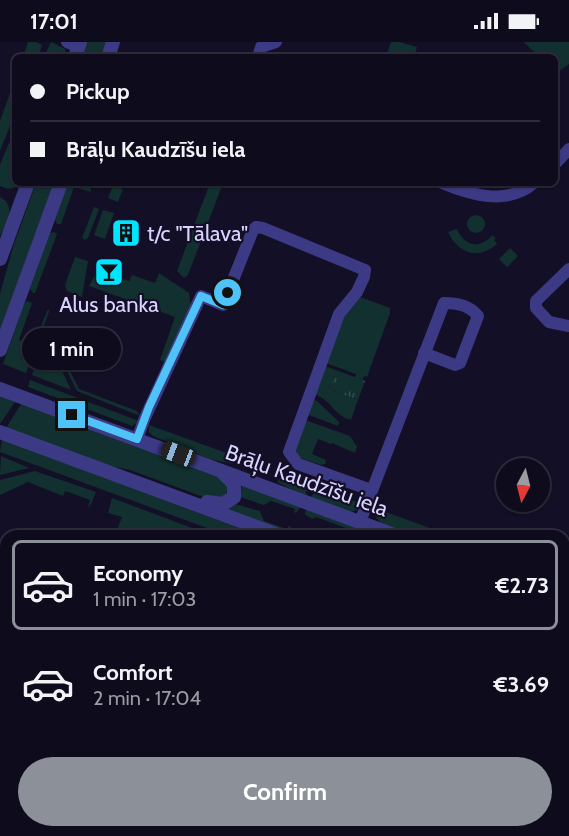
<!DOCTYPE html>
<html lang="en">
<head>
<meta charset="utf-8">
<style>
	body { margin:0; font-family:Cabin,sans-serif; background:#171425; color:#f1f3f6; height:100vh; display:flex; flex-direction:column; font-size:22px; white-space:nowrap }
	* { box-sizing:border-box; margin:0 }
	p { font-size:20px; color:#9b9ba3 }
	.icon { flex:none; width:33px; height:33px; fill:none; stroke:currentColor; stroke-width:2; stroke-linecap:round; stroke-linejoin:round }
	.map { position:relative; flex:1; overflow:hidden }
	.sheet { position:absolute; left:0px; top:488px; width:570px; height:308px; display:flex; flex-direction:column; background:#0e0b1c; border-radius:18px 18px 0 0; box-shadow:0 2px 4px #0004,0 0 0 2px #2e2b3b }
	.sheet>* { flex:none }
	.hud { position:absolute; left:12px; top:12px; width:546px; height:132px; border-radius:9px; box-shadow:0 2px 4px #0004,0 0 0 2px #2e2b3b; display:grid; align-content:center; height:132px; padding:0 18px; background:#0e0b1c }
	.needle { width:39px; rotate:187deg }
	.fabs { position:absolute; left:496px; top:416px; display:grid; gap:12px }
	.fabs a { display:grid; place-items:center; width:54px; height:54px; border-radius:50%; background:#0e0b1c; box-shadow:0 2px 4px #0004,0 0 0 2px #2e2b3b; font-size:30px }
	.end { position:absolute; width:27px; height:27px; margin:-14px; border:8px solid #4fc3f7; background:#111; box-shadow:0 0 0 3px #111 }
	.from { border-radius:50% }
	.bubble { position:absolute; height:42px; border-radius:21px; background:#0e0b1c; box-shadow:0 2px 4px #0004,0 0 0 2px #2e2b3b; font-size:20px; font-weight:800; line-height:42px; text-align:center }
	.car { position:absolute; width:18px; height:36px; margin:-18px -9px; border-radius:8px; box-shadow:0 0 4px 2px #0007; background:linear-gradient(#222 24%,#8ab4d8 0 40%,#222 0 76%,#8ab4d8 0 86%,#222 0) }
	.hud b { display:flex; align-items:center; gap:21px; height:57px; font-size:22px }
	.hud b+b { border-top:2px solid #2e2b3b }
	.hud i { width:15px; height:15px; background:#f1f3f6 }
	ul { padding:10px 0 0; list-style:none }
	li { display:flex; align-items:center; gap:18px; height:90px; margin:0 12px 9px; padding:0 6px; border:3px solid transparent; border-radius:9px }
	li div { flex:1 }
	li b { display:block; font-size:22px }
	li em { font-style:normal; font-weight:800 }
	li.on { border-color:#8c9099 }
	li>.icon { width:54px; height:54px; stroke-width:1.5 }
	.cta { display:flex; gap:12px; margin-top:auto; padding:12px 18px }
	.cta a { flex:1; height:69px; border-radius:36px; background:#8c9099; color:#fff; font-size:24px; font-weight:800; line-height:69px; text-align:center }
	.status { display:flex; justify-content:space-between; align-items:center; height:42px; padding:0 30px; background:#0e0b1c; direction:ltr }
	.status svg { height:16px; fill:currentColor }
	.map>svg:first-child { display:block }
	.grass { fill:#12302f }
	.forest { fill:url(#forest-crowns) }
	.park { fill:url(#park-tufts) }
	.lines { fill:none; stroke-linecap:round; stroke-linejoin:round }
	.minor { stroke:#3d3a85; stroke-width:12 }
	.tertiary { stroke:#3d3a85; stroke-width:14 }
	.route { stroke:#4fc3f7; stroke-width:8 }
	.labels { text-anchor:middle; stroke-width:4.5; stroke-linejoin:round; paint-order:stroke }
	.poi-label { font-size:22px; fill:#d9d4ff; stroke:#130f26; text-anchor:start }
	.street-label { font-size:22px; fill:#d9d4ff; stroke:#130f26 }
</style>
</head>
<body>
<div class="status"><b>17:01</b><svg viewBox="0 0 49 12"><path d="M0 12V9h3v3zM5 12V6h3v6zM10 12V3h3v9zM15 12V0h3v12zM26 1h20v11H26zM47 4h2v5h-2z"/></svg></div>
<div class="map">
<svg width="569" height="794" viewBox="0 0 569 794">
	<defs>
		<pattern id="forest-crowns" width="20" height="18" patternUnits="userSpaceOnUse" patternTransform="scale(1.5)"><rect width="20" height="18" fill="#12302f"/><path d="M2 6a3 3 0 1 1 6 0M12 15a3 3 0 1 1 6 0" fill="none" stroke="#344d4e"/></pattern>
		<pattern id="park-tufts" width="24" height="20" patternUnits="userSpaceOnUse" patternTransform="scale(1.5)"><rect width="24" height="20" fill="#12302f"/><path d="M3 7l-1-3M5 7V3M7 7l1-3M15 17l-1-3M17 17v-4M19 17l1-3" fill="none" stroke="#344d4e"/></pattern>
	</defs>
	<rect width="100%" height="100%" fill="#130f26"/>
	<!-- grass -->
	<g class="grass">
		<path d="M28,0H36L42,3L38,15H23Z"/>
		<path d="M51,0L65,7L66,15H44Z"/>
		<path d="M87,0H106L100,15H82Z"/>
		<path d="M391,0H399L417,5L414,15H386Z"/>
		<path d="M524,0H569V22L555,32V15H539Z"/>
		<path d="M15,37V71L0,109V79Z"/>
		<path d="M15,86V141H21C14,148 9,148 0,144V123Z"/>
		<path d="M36,141H54L0,288V252L13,205Z"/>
		<path d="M68,141H90L91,150L74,145L61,182H57L55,178Z"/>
		<path d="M210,141L222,144L188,233L184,236L177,229Z"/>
		<path d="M113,144L123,147L118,160L108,156Z"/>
		<path d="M0,155C17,164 7,181 0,194Z"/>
		<path d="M94,165L99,167L88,196L85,198L82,196Z"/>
		<path d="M103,168L114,171L105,197L94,193Z"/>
		<circle cx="476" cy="182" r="9"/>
		<path d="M457,187C464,204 480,208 492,193L496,196L494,198L497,202C479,218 458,212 448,190Z"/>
		<path d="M54,190L57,192L35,251H33L30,247L50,191Z"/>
		<path d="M510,206L518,214L507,225L499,217Z"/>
		<path d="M75,215L88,219L82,255L67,249L65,243Z"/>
		<path d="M96,231L110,235L112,233L129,239L132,233L155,241L159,231L189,251L191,266L165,320L160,318L175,275L89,244Z"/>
		<path d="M360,255L390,266V271L367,335L364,334L363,338L355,336L356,332L326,321L343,275Z"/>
		<path d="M27,259L32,261L19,298L34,303L47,269L50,267L26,331L3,322L24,262Z"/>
		<path d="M58,304L79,347L137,369L140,374L77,349L55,305Z"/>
		<path d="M52,307L71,348L32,333L38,315Z"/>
		<path d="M325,324L336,328L329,347L358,358L351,378C333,373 332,358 314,352Z"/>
		<path d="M30,338L139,379L132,384L28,345Z"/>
		<path d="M0,354L15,360L0,382Z"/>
		<path d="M311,357L317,359L339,380L338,384L306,372Z"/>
		<path d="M21,362L224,437L229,443L225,455L209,457L130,428L101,422L6,386Z"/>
		<path d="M305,378L350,394L357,405L355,411L332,401L331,402L318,397L312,412L326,418L325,422L321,423L298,415L295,411Z"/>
		<path d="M149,383L232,413L233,422L209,417L153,394L149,390Z"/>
		<path d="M2,397L241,487L246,489L248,493H226L0,410Z"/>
		<path d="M1,414L29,426L0,433Z"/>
		<path d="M35,429L96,450L90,464L88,465L90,458L65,449L63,454L28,440L0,453V438Z"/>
		<path d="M281,434H287L309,442L305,454L277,440Z"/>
		<path d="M242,444L301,465L296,471L294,470L295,467L271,459L264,463L240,455Z"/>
		<path d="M316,445L363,462L357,468L351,470L311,456Z"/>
		<path d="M112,456L211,493H115L122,475L108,471Z"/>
		<path d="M235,462L260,469L264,479L287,487L289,484L291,485V492L224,468Z"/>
		<path d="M372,465L449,493C420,493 382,500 372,465Z"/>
		<path d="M306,467L377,493H365L316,475L313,477L305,473Z"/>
	</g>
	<!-- forest -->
	<path class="forest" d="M6,691V789H168L166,794H0V699Z"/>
	<!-- park -->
	<path class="park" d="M336,328L365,339L358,358L329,347Z"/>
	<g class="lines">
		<!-- minor -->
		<g class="minor">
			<path d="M67,0L78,5"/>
			<path d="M258,15L261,5L276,0"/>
			<path d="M555,122L569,107"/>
			<path d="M442,141C471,153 507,164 534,141"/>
			<path d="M569,227L536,259V266L549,280L569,284"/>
			<path d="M137,397L144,378L201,254L223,263L253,188L256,185L263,186L365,228L364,235L357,250L339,272L289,410L298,422L371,448"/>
			<path d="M360,480L444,261C457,261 469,263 478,274L460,321L455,323L424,311"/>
			<path d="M0,623L6,626"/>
			<path d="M564,653L569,655"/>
			<path d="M0,684L6,693"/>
			<path d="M564,701L569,703"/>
			<path d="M325,789L326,794"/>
			<path d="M44,794V789"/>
		</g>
		<!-- tertiary -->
		<g class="tertiary">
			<path d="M75,15L80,0"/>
			<path d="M108,15L113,0"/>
			<path d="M0,217L28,141"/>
			<path d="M0,308L61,141"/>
			<path d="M0,347L397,494"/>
			<path d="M0,390L281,494"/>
			<path d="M207,460L223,462L234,455V442L223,431"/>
			<path d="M564,555L569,557"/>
			<path d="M564,599L569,601"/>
		</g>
	</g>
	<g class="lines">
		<!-- route -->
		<path class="route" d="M72,373L137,397L149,365L201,254L223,263L228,251"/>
	</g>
	<!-- icons -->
	<defs>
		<g id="building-square" transform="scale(1.5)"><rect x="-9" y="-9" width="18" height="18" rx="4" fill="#00e5ff" stroke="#130f26"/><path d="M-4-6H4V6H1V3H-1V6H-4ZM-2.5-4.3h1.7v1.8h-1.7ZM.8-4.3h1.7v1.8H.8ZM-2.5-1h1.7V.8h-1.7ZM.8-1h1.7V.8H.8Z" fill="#111"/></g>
		<g id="bar-square" transform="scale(1.5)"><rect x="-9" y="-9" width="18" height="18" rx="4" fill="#00e5ff" stroke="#130f26"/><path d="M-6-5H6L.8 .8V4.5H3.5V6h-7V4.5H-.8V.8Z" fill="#111"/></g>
	</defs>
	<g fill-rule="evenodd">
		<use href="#building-square" x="126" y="191"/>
		<use href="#bar-square" x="109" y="230"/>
	</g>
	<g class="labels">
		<!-- poi labels -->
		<g class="poi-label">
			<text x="147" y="199">t/c "Tālava"</text>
			<text x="109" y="270" text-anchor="middle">Alus banka</text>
		</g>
		<!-- street labels -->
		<g class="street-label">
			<text transform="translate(307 438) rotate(20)" y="8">Brāļu Kaudzīšu iela</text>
		</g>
	</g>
</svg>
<div class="fabs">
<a><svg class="needle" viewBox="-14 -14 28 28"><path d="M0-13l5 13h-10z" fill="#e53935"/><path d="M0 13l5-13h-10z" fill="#9b9ba3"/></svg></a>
</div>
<i class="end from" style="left:228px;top:251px"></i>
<i class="end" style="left:72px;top:373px"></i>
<div class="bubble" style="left:22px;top:286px;width:99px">1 min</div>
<i class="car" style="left:178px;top:412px;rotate:291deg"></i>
<div class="hud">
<b><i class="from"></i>Pickup</b>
<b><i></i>Brāļu Kaudzīšu iela</b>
</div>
<section class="sheet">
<ul>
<li class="on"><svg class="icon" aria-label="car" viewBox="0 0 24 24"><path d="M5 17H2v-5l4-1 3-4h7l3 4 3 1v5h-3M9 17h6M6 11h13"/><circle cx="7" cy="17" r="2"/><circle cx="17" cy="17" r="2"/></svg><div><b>Economy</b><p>1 min · 17:03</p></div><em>€2.73</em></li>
<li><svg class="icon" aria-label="car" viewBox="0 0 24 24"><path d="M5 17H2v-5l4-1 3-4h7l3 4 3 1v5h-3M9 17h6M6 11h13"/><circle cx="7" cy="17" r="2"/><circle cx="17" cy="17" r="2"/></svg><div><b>Comfort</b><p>2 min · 17:04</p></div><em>€3.69</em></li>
</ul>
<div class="cta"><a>Confirm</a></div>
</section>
</div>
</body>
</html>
